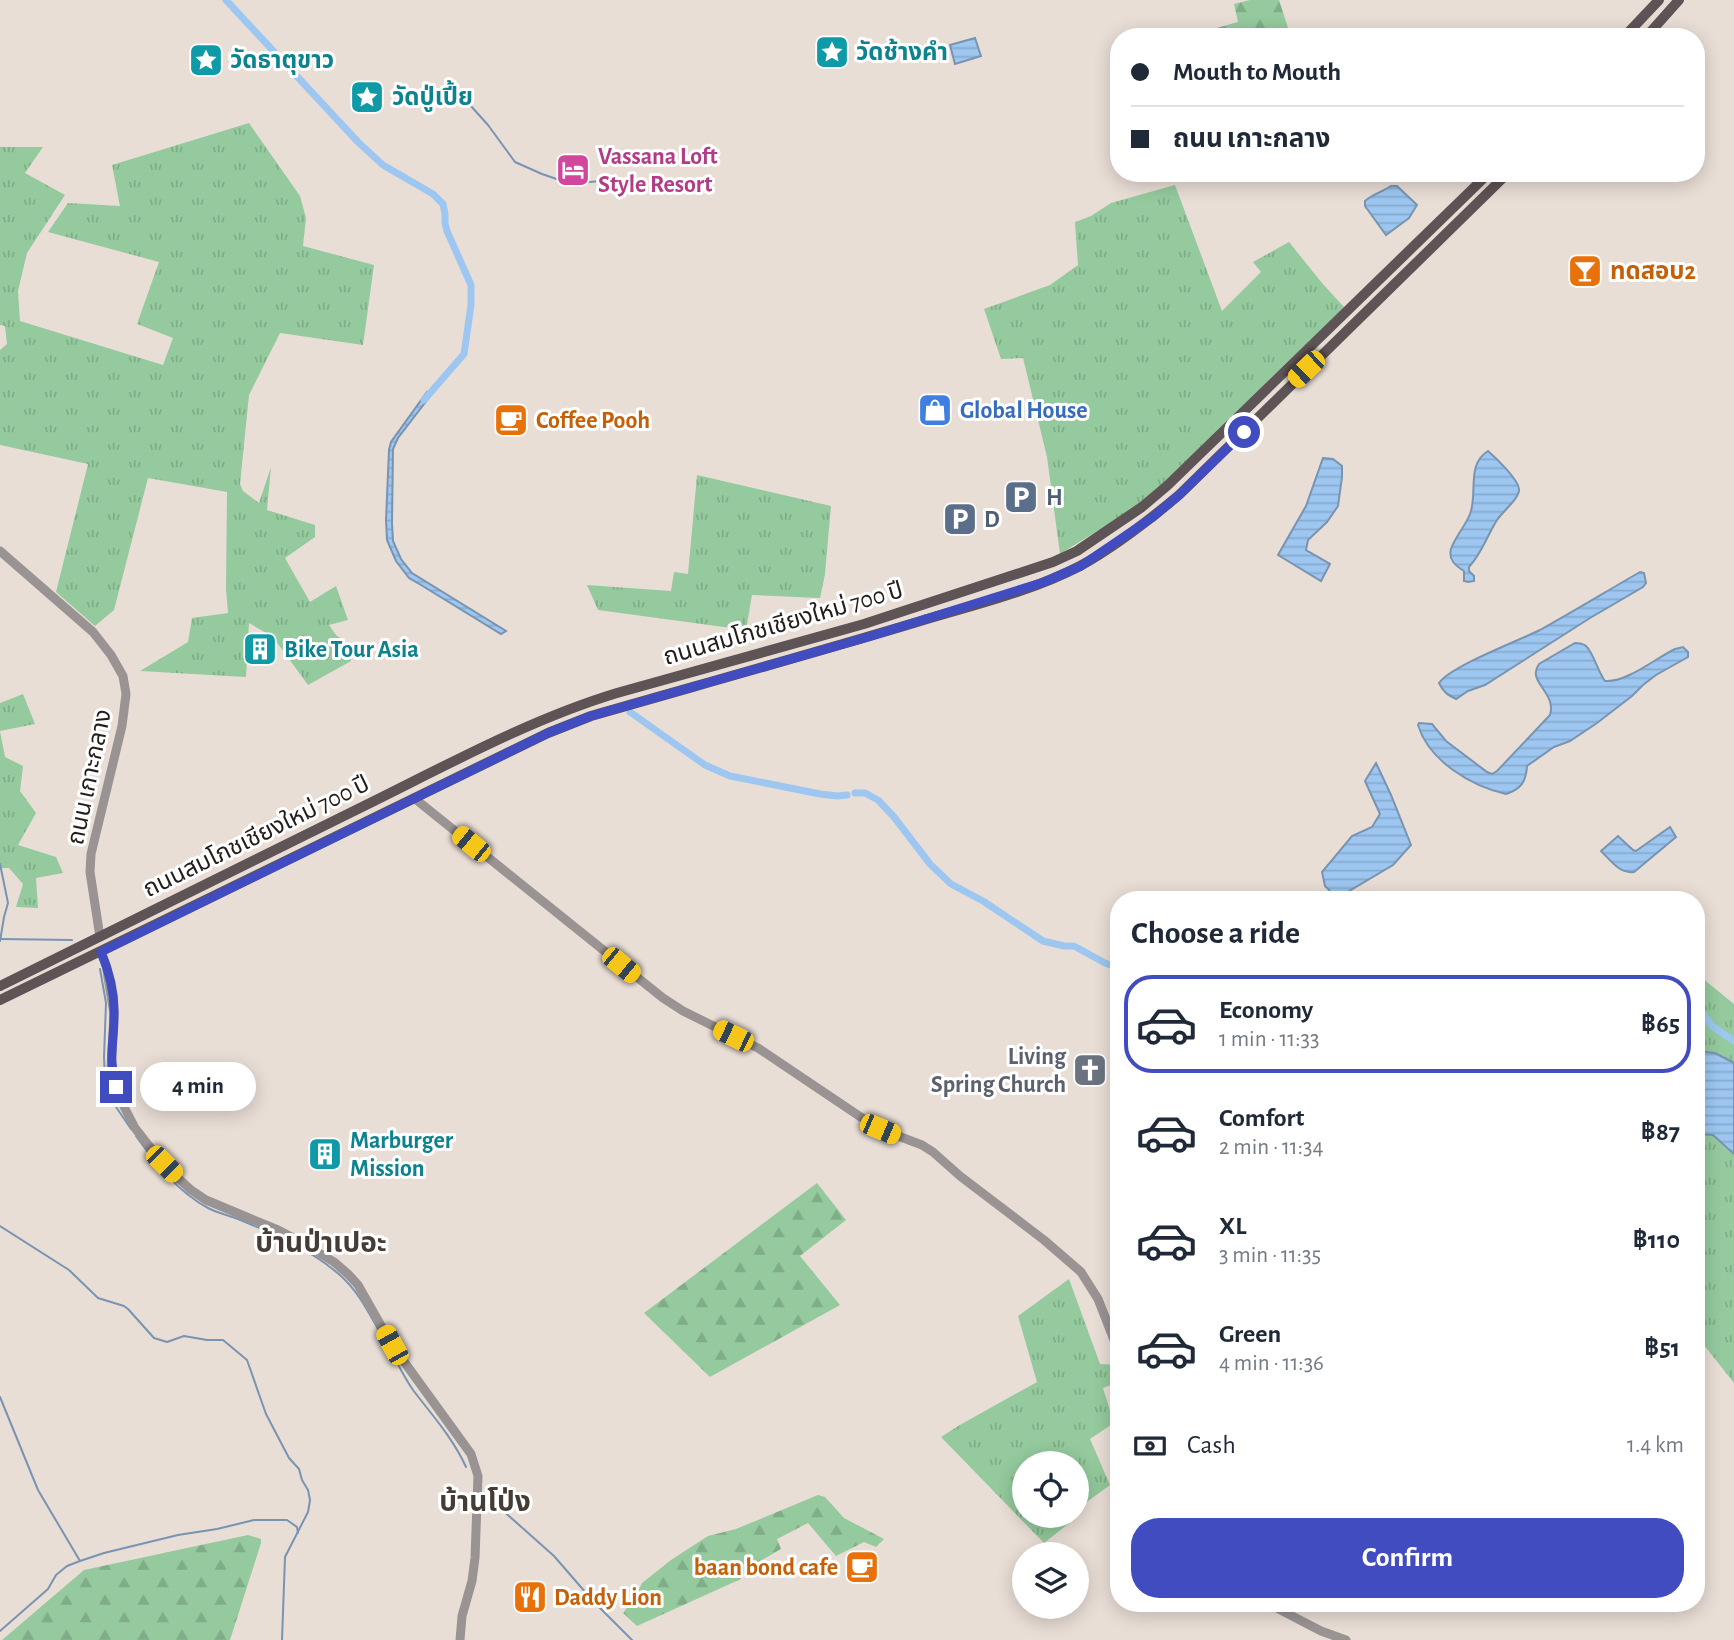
<!DOCTYPE html>
<html lang="en">
<head>
<meta charset="utf-8">
<style>
	body { margin:0; font-family:"Alegreya Sans","Noto Sans Thai",sans-serif; background:#f6f6f7; color:#1f2937; height:100vh; display:flex; flex-direction:column; font-size:26px; white-space:nowrap }
	* { box-sizing:border-box; margin:0 }
	p { font-size:23px; color:#747a83 }
	.icon { flex:none; width:38px; height:38px; fill:none; stroke:currentColor; stroke-width:2; stroke-linecap:round; stroke-linejoin:round }
	.map { position:relative; flex:1; overflow:hidden }
	.sheet { position:absolute; left:1110px; top:891px; width:595px; height:721px; display:flex; flex-direction:column; background:#fff; border-radius:28px; box-shadow:0 4px 18px #0003 }
	.sheet>* { flex:none }
	.guide { position:absolute; left:1110px; top:28px; width:595px; height:154px; border-radius:28px; box-shadow:0 4px 18px #0003; display:grid; align-content:center; height:154px; padding:0 21px; background:#fff }
	.tools { position:absolute; left:1012px; top:1451px; display:grid; gap:14px }
	.tools a { display:grid; place-items:center; width:77px; height:77px; border-radius:50%; background:#fff; box-shadow:0 4px 18px #0003; font-size:35px }
	.end { position:absolute; width:32px; height:32px; margin:-16px; border:9px solid #414cc0; background:#fff; box-shadow:0 0 0 4px #fff }
	.from { border-radius:50% }
	.bubble { position:absolute; height:49px; border-radius:24px; background:#fff; box-shadow:0 4px 18px #0003; font-size:23px; font-weight:700; line-height:49px; text-align:center }
	.car { position:absolute; width:21px; height:42px; margin:-21px -10px; border-radius:9px; box-shadow:0 0 5px 2px #0007; background:linear-gradient(#f5c518 24%,#345 0 40%,#f5c518 0 76%,#345 0 86%,#f5c518 0) }
	.guide b { display:flex; align-items:center; gap:24px; height:66px; font-size:26px }
	.guide b+b { border-top:2px solid #e0e1e3 }
	.guide i { width:18px; height:18px; background:#1f2937 }
	ul { padding:0; list-style:none }
	li { display:flex; align-items:center; gap:21px; height:98px; margin:0 14px 10px; padding:0 7px; border:4px solid transparent; border-radius:28px }
	li div { flex:1 }
	li b { display:block; font-size:26px }
	li em { font-style:normal; font-weight:700 }
	li.current { border-color:#414cc0 }
	li>.icon { width:63px; height:63px; stroke-width:1.5 }
	h2 { padding:0 21px; font-size:32px; line-height:84px }
	.pay { display:flex; align-items:center; gap:18px; height:77px; padding:0 21px; font-size:26px }
	.pay p { margin-inline-start:auto }
	.primary-button { display:flex; gap:14px; margin-top:auto; padding:14px 21px }
	.primary-button a { flex:1; height:80px; border-radius:28px; background:#414cc0; color:#fff; font-size:28px; font-weight:700; line-height:80px; text-align:center }
	.map>svg:first-child { display:block }
	.grass { fill:url(#grass-tufts); fill-rule:evenodd }
	.forest { fill:url(#forest-firs) }
	.water { fill:url(#water-rules); stroke:#7894b1; stroke-width:2 }
	.lines { fill:none; stroke-linecap:round; stroke-linejoin:round }
	.stream { stroke:#7894b1; stroke-width:2 }
	.canal { stroke:#9dc7f1; stroke-width:7 }
	.tertiary { stroke:#999393; stroke-width:9 }
	.primary { stroke:#5e5355; stroke-width:10 }
	.route { stroke:#414cc0; stroke-width:9 }
	.labels { text-anchor:middle; stroke-width:6; stroke-linejoin:round; paint-order:stroke }
	.culture-label { font-size:24px; font-weight:bold; fill:#0d838f; stroke:#fff; text-anchor:start }
	.hotel-label { font-size:24px; font-weight:bold; fill:#b23c85; stroke:#fff; text-anchor:start }
	.food-label { font-size:24px; font-weight:bold; fill:#c56008; stroke:#fff; text-anchor:start }
	.shop-label { font-size:24px; font-weight:bold; fill:#366cbe; stroke:#fff; text-anchor:start }
	.service-label { font-size:24px; font-weight:bold; fill:#4e5e75; stroke:#fff; text-anchor:start }
	.street-label { font-size:24px; fill:#221e1b; stroke:#fff }
	.worship-label { font-size:24px; font-weight:bold; fill:#5b616d; stroke:#fff; text-anchor:end }
	.quarter-label { font-size:28px; font-weight:bold; fill:#443c35; stroke:#fff }
</style>
</head>
<body>
<div class="map">
<svg width="1734" height="1640" viewBox="0 0 1734 1640">
	<defs>
		<pattern id="grass-tufts" width="24" height="20" patternUnits="userSpaceOnUse" patternTransform="scale(1.75)"><rect width="24" height="20" fill="#94ca9d"/><path d="M3 7l-1-3M5 7V3M7 7l1-3M15 17l-1-3M17 17v-4M19 17l1-3" fill="none" stroke="#7fad87"/></pattern>
		<pattern id="forest-firs" width="22" height="20" patternUnits="userSpaceOnUse" patternTransform="scale(1.75)"><rect width="22" height="20" fill="#94ca9d"/><path d="M5 1l3.5 6h-7zM16 11l3.5 6h-7z" fill="#7fad87"/></pattern>
		<pattern id="water-rules" width="6" height="5" patternUnits="userSpaceOnUse" patternTransform="scale(1.75)"><rect width="6" height="5" fill="#9dc7f1"/><path d="M0 2.5h6" fill="none" stroke="#87aace"/></pattern>
	</defs>
	<rect width="100%" height="100%" fill="#e9ded6"/>
	<!-- grass -->
	<g class="grass">
		<path d="M249,123L300,196L306,218L303,246L374,265L363,345L280,333L249,395L240,484L243,491L259,503L271,467L267,510L315,525V537L285,558L310,602L336,586L348,620L329,625L336,635L350,645L351,661L308,685L273,637L249,623L246,677L140,671L188,642L192,618L228,613L226,589L227,492L148,478L114,610L95,626L56,592L88,464L0,445V350L7,344L5,326L0,325V147H43L25,173L65,195L27,253L18,291L20,321L163,365L173,338L137,324L159,262L48,232L68,203L120,206L112,165Z"/>
		<path d="M1175,185L1222,311L1261,272L1253,262L1289,242L1322,283L1344,307L1167,480L1134,508L1060,554L1047,457L1023,358L1001,359L984,309L1050,285L1078,265L1075,222L1091,216L1111,203Z"/>
		<path d="M697,475L831,506L825,574L820,598L752,595L746,630L598,610L587,585L671,591L674,572L688,574Z"/>
		<path d="M23,694L35,724L0,731L5,757L23,766L20,791L36,813L18,845L56,857L63,873L36,878L38,908L16,907L23,884L9,868H0V703Z"/>
		<path d="M1696,973L1734,1004V1383L1696,1335Z"/>
		<path d="M1069,1279L1100,1364L1118,1365V1382L1103,1388L1114,1423L1090,1439L1110,1485L1084,1504L1072,1521L1044,1543L941,1437L958,1426L1037,1382L1018,1316ZM1076,1463V1516H1024V1463Z"/>
	</g>
	<!-- forest -->
	<g class="forest">
		<path d="M1250,0H1279L1291,37H1185L1238,22L1234,4Z"/>
		<path d="M817,1183L846,1220L800,1256L840,1305L710,1377L644,1313Z"/>
		<path d="M818,1495L825,1497L844,1518L884,1539L876,1547L864,1542L836,1556L808,1523L777,1539L781,1549L755,1564L739,1580L732,1583L637,1626L623,1613L635,1597L642,1583L671,1560L708,1536L736,1529Z"/>
		<path d="M248,1535L261,1539V1543L230,1640H2L84,1570Z"/>
	</g>
	<!-- water -->
	<g class="water">
		<path d="M975,38L981,56L955,64L950,45Z"/>
		<path d="M1391,186H1397L1417,205L1409,218L1386,235L1365,206V201C1373,194 1382,192 1391,186Z"/>
		<path d="M427,392L431,395L398,438L393,449L392,523L393,541L401,559L412,573L506,631L501,634L421,585L409,578L396,561L387,540L386,520L389,450L391,442Z"/>
		<path d="M1488,451C1496,458 1518,479 1519,489C1520,498 1502,512 1497,520C1487,536 1482,553 1469,567V571L1474,576V581L1468,582L1464,581V571C1456,566 1448,560 1451,549C1455,537 1466,525 1470,514C1478,494 1466,464 1488,451Z"/>
		<path d="M1323,458L1333,459L1342,466V477L1338,506L1327,522L1308,540L1306,550L1330,564L1321,581L1278,555L1306,506Z"/>
		<path d="M1640,572L1644,573L1646,583L1643,587L1590,618L1485,685L1468,691L1456,699C1448,695 1443,692 1439,683C1451,666 1518,641 1540,630C1574,611 1607,591 1640,572Z"/>
		<path d="M1575,643C1579,643 1582,643 1586,646C1593,652 1598,672 1605,681C1626,683 1656,658 1675,649L1683,647L1688,652V657L1656,675L1643,685L1632,696L1597,723L1570,741L1554,747L1527,766C1526,782 1521,789 1506,794C1471,786 1429,761 1418,725L1419,723L1432,724L1446,741L1487,772L1492,774L1497,771L1550,715C1557,692 1526,682 1539,664Z"/>
		<path d="M1376,763L1391,795L1411,845L1393,865L1344,894L1335,896L1325,886L1322,872L1352,836L1372,827L1380,814L1365,781Z"/>
		<path d="M1670,827L1676,837L1634,872C1620,874 1611,861 1601,851L1618,836L1633,850L1636,851Z"/>
		<path d="M1696,1051L1715,1053L1734,1063V1154L1713,1135L1696,1134Z"/>
	</g>
	<g class="lines">
		<!-- stream -->
		<g class="stream">
			<path d="M448,97L470,105L488,125L515,162L542,174L571,184L609,180L620,185L640,189"/>
			<path d="M0,864L8,903L4,917L0,941"/>
			<path d="M0,939L72,940"/>
			<path d="M100,969L106,1003L104,1057L105,1079L114,1104L131,1129"/>
			<path d="M136,1136C155,1163 178,1192 208,1208C217,1213 228,1215 238,1219C274,1234 312,1250 341,1276C361,1294 372,1320 386,1343"/>
			<path d="M0,1226L69,1270L98,1298L124,1306L128,1309L154,1338L167,1342L184,1336L207,1340H223L247,1360L266,1414L289,1458L299,1469L302,1480L308,1490L310,1500L308,1512L285,1557L282,1640"/>
			<path d="M389,1348C397,1362 404,1377 413,1390C432,1415 453,1438 466,1467"/>
			<path d="M0,1397L38,1490L80,1561"/>
			<path d="M500,1508L554,1556L593,1601L632,1640"/>
			<path d="M0,1631L48,1589L56,1575L67,1566L80,1561L104,1553L178,1535L217,1529L254,1520H287L297,1527L298,1533"/>
		</g>
		<!-- canal -->
		<g class="canal">
			<path d="M226,0L358,142L383,165L433,194L443,204L445,214V223L447,231L471,285V305L464,354L424,400"/>
			<path d="M630,712L705,765L730,776L820,794L838,796L847,795"/>
			<path d="M855,793H865L878,800L894,817L930,864L951,884L983,901L1043,941L1064,946H1074L1105,963L1118,968"/>
			<path d="M1696,1004L1712,1026L1734,1041"/>
		</g>
		<!-- tertiary -->
		<g class="tertiary">
			<path d="M0,551L93,632L111,655L123,676L126,694L122,726L91,854L90,872L100,937"/>
			<path d="M414,798L663,998L683,1011L758,1048L877,1128L922,1145L933,1152L960,1176L1044,1240L1081,1272L1098,1299L1118,1350"/>
			<path d="M101,952L106,965L114,1014L111,1068L119,1097L135,1128L164,1165L191,1190L206,1200L278,1230L303,1243L334,1262L349,1275L358,1285L392,1345L471,1454L478,1476L475,1558L472,1581L462,1616L460,1640"/>
			<path d="M1267,1603L1321,1631L1346,1640"/>
		</g>
		<!-- primary -->
		<g class="primary">
			<path d="M1624,37L1659,0"/>
			<path d="M1646,37L1679,0"/>
			<path d="M0,986C122,926 244,866 366,805C447,765 531,719 617,693L864,624L1053,562L1077,551L1102,534L1142,507L1168,485L1489,173"/>
			<path d="M0,1000L548,733L591,716C699,685 807,655 914,623C969,606 1028,593 1080,566C1115,547 1148,521 1179,495L1508,173"/>
		</g>
	</g>
	<g class="lines">
		<!-- route -->
		<path class="route" d="M116,1087C108,1058 114,1044 114,1016C115,995 109,971 101,952L548,733L591,716L868,637L1044,582L1081,566L1153,517L1179,495L1244,432"/>
	</g>
	<!-- icons -->
	<defs>
		<g id="sight-square" transform="scale(1.75)"><rect x="-9" y="-9" width="18" height="18" rx="4" fill="#0f9aa8" stroke="#fff"/><path d="M0-6L1.8-2.2L6-1.7L2.9 1.2L3.7 5.4L0 3.3L-3.7 5.4L-2.9 1.2L-6-1.7L-1.8-2.2Z" fill="#fff"/></g>
		<g id="hotel-square" transform="scale(1.75)"><rect x="-9" y="-9" width="18" height="18" rx="4" fill="#d1479c" stroke="#fff"/><path d="M-6-4.5h1.5V1H6V5H4.5V3h-9V5H-6ZM-4 0a1.8 1.8 0 1 1 3.6 0ZM.5 0V-2.5h3Q6-2.5 6 0Z" fill="#fff"/></g>
		<g id="bar-square" transform="scale(1.75)"><rect x="-9" y="-9" width="18" height="18" rx="4" fill="#e8710a" stroke="#fff"/><path d="M-6-5H6L.8 .8V4.5H3.5V6h-7V4.5H-.8V.8Z" fill="#fff"/></g>
		<g id="shop-square" transform="scale(1.75)"><rect x="-9" y="-9" width="18" height="18" rx="4" fill="#3f7fe0" stroke="#fff"/><path d="M-5-2.5h2.3a2.7 3.5 0 0 1 5.4 0H5L5.5 6h-11ZM-1.5-2.5h3a1.5 2.3 0 0 0-3 0Z" fill="#fff"/></g>
		<g id="cafe-square" transform="scale(1.75)"><rect x="-9" y="-9" width="18" height="18" rx="4" fill="#e8710a" stroke="#fff"/><path d="M-5.5-4.5H6V0H3Q3 3.5 0 3.5H-2.5Q-5.5 3.5-5.5 0ZM3-3.2v2h1.7v-2ZM-6 4.5H4V6H-6Z" fill="#fff"/></g>
		<g id="parking-square" transform="scale(1.75)"><rect x="-9" y="-9" width="18" height="18" rx="4" fill="#5c6f8a" stroke="#fff"/><path d="M-3.5-5.5H1a3.5 3.5 0 0 1 0 7H-1V5.5H-3.5ZM-1-3.4V-.6H.8a1.4 1.4 0 0 0 0-2.8Z" fill="#fff"/></g>
		<g id="building-square" transform="scale(1.75)"><rect x="-9" y="-9" width="18" height="18" rx="4" fill="#0f9aa8" stroke="#fff"/><path d="M-4-6H4V6H1V3H-1V6H-4ZM-2.5-4.3h1.7v1.8h-1.7ZM.8-4.3h1.7v1.8H.8ZM-2.5-1h1.7V.8h-1.7ZM.8-1h1.7V.8H.8Z" fill="#fff"/></g>
		<g id="church-square" transform="scale(1.75)"><rect x="-9" y="-9" width="18" height="18" rx="4" fill="#6b7280" stroke="#fff"/><path d="M-1.2-6h2.4v3.5h3.3v2.4h-3.3V6h-2.4V-.1h-3.3v-2.4h3.3Z" fill="#fff"/></g>
		<g id="restaurant-square" transform="scale(1.75)"><rect x="-9" y="-9" width="18" height="18" rx="4" fill="#e8710a" stroke="#fff"/><path d="M-5-6h1v4h1v-4h1v4h1v-4h1v5L-1.5 .5V6h-2V.5L-5-1ZM5-6V6H3V1.5H1.5Q1.5-4 5-6Z" fill="#fff"/></g>
	</defs>
	<g fill-rule="evenodd">
		<use href="#sight-square" x="832" y="52"/>
		<use href="#sight-square" x="206" y="60"/>
		<use href="#sight-square" x="367" y="97"/>
		<use href="#hotel-square" x="573" y="170"/>
		<use href="#bar-square" x="1585" y="271"/>
		<use href="#shop-square" x="935" y="410"/>
		<use href="#cafe-square" x="511" y="420"/>
		<use href="#parking-square" x="1021" y="497"/>
		<use href="#parking-square" x="960" y="519"/>
		<use href="#building-square" x="260" y="649"/>
		<use href="#church-square" x="1090" y="1070"/>
		<use href="#building-square" x="325" y="1154"/>
		<use href="#cafe-square" x="862" y="1567"/>
		<use href="#restaurant-square" x="530" y="1597"/>
	</g>
	<g class="labels">
		<!-- culture labels -->
		<g class="culture-label">
			<text x="856" y="60">วัดช้างคำ</text>
			<text x="230" y="68">วัดธาตุขาว</text>
			<text x="392" y="105">วัดปู่เปี้ย</text>
			<text x="284" y="657">Bike Tour Asia</text>
			<text x="350" y="1148">Marburger<tspan x="350" dy="28">Mission</tspan></text>
		</g>
		<!-- hotel labels -->
		<g class="hotel-label">
			<text x="598" y="164">Vassana Loft<tspan x="598" dy="28">Style Resort</tspan></text>
		</g>
		<!-- food labels -->
		<g class="food-label">
			<text x="1610" y="279">ทดสอบ2</text>
			<text x="536" y="428">Coffee Pooh</text>
			<text x="838" y="1575" text-anchor="end">baan bond cafe</text>
			<text x="554" y="1605">Daddy Lion</text>
		</g>
		<!-- shop labels -->
		<g class="shop-label">
			<text x="960" y="418">Global House</text>
		</g>
		<!-- service labels -->
		<g class="service-label">
			<text x="1046" y="505">H</text>
			<text x="984" y="527">D</text>
		</g>
		<!-- street labels -->
		<g class="street-label">
			<text transform="translate(783 623) rotate(-16)" y="8">ถนนสมโภชเชียงใหม่ 700 ปี</text>
			<text transform="translate(89 777) rotate(-78)" y="8">ถนน เกาะกลาง</text>
			<text transform="translate(256 836) rotate(-26)" y="8">ถนนสมโภชเชียงใหม่ 700 ปี</text>
		</g>
		<!-- worship labels -->
		<g class="worship-label">
			<text x="1066" y="1064">Living<tspan x="1066" dy="28">Spring Church</tspan></text>
		</g>
		<!-- quarter labels -->
		<g class="quarter-label">
			<text x="321" y="1252">บ้านป่าเปอะ</text>
			<text x="485" y="1511">บ้านโป่ง</text>
		</g>
	</g>
</svg>
<div class="tools">
<a><svg class="icon" aria-label="locate" viewBox="0 0 24 24"><circle cx="12" cy="12" r="6"/><path d="M12 2v4M12 18v4M2 12h4M18 12h4"/></svg></a>
<a><svg class="icon" aria-label="layers" viewBox="0 0 24 24"><path d="M12 4l9 5-9 5-9-5zM3 14l9 5 9-5"/></svg></a>
</div>
<i class="end from" style="left:1244px;top:432px"></i>
<i class="end" style="left:116px;top:1087px"></i>
<div class="bubble" style="left:140px;top:1062px;width:116px">4 min</div>
<i class="car" style="left:1306px;top:369px;rotate:226deg"></i>
<i class="car" style="left:471px;top:844px;rotate:309deg"></i>
<i class="car" style="left:621px;top:965px;rotate:129deg"></i>
<i class="car" style="left:733px;top:1036px;rotate:296deg"></i>
<i class="car" style="left:880px;top:1129px;rotate:113deg"></i>
<i class="car" style="left:164px;top:1164px;rotate:135deg"></i>
<i class="car" style="left:392px;top:1345px;rotate:331deg"></i>
<div class="guide">
<b><i class="from"></i>Mouth to Mouth</b>
<b><i></i>ถนน เกาะกลาง</b>
</div>
<section class="sheet">
<h2>Choose a ride</h2>
<ul>
<li class="current"><svg class="icon" aria-label="car" viewBox="0 0 24 24"><path d="M5 17H2v-5l4-1 3-4h7l3 4 3 1v5h-3M9 17h6M6 11h13"/><circle cx="7" cy="17" r="2"/><circle cx="17" cy="17" r="2"/></svg><div><b>Economy</b><p>1 min · 11:33</p></div><em>฿65</em></li>
<li><svg class="icon" aria-label="car" viewBox="0 0 24 24"><path d="M5 17H2v-5l4-1 3-4h7l3 4 3 1v5h-3M9 17h6M6 11h13"/><circle cx="7" cy="17" r="2"/><circle cx="17" cy="17" r="2"/></svg><div><b>Comfort</b><p>2 min · 11:34</p></div><em>฿87</em></li>
<li><svg class="icon" aria-label="car" viewBox="0 0 24 24"><path d="M5 17H2v-5l4-1 3-4h7l3 4 3 1v5h-3M9 17h6M6 11h13"/><circle cx="7" cy="17" r="2"/><circle cx="17" cy="17" r="2"/></svg><div><b>XL</b><p>3 min · 11:35</p></div><em>฿110</em></li>
<li><svg class="icon" aria-label="car" viewBox="0 0 24 24"><path d="M5 17H2v-5l4-1 3-4h7l3 4 3 1v5h-3M9 17h6M6 11h13"/><circle cx="7" cy="17" r="2"/><circle cx="17" cy="17" r="2"/></svg><div><b>Green</b><p>4 min · 11:36</p></div><em>฿51</em></li>
</ul>
<div class="pay"><svg class="icon" aria-label="cash" viewBox="0 0 24 24"><path d="M3 7h18v10H3z"/><circle cx="12" cy="12" r="2"/></svg>Cash<p>1.4 km</p></div>
<div class="primary-button"><a>Confirm</a></div>
</section>
</div>
</body>
</html>
